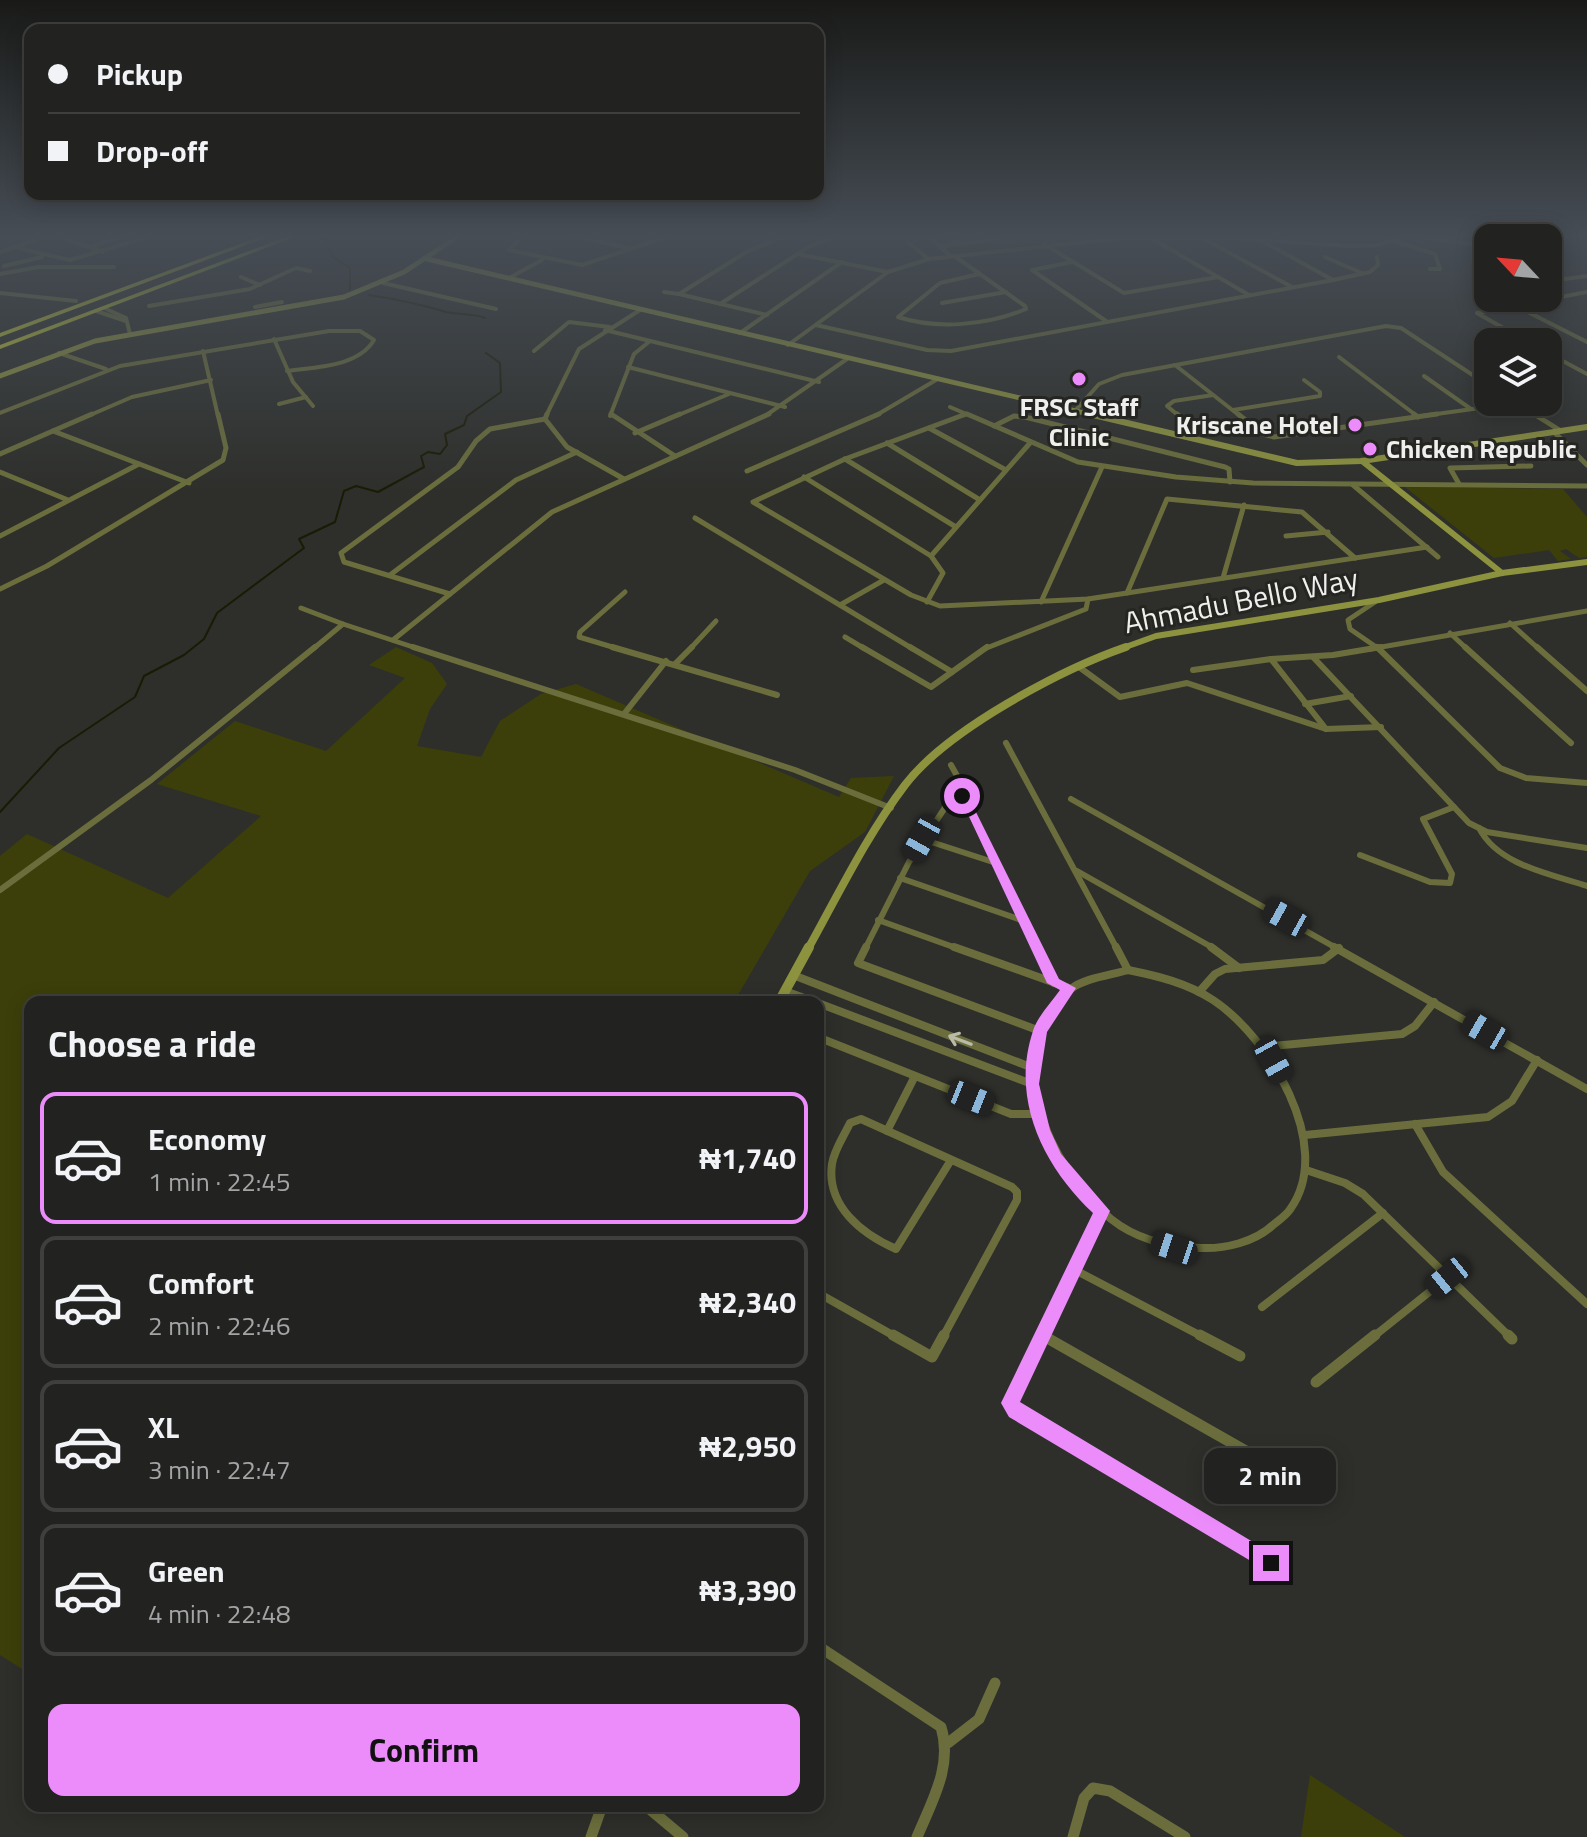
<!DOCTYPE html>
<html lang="en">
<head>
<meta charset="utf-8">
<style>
	body { margin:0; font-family:"Titillium Web",sans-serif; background:#2e2f2d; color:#f1f3f6; height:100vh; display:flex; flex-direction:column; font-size:30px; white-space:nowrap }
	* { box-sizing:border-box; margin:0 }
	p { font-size:26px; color:#a2a4a5 }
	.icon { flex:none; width:44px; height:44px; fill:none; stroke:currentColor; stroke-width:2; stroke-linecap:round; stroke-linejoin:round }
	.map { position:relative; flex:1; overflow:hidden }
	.panel { position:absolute; left:24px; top:996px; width:800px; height:816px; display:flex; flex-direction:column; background:#222320; border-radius:16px; box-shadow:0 4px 20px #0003,0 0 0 2px #3f403e }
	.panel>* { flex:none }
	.guide { position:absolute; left:24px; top:24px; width:800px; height:176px; border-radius:16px; box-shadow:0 4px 20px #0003,0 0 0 2px #3f403e; display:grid; align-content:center; height:176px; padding:0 24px; background:#222320 }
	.needle { width:52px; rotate:296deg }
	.tools { position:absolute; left:1474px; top:224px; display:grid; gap:16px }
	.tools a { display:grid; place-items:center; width:88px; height:88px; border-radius:16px; background:#222320; box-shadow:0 4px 20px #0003,0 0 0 2px #3f403e; font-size:40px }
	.end { position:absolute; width:36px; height:36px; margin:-18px; border:10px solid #ec8cfb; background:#111; box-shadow:0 0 0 4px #111 }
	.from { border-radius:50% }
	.bubble { position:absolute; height:56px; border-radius:16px; background:#222320; box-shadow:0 4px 20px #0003,0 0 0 2px #3f403e; font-size:26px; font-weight:700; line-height:56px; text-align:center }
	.car { position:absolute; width:24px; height:48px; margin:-24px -12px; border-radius:10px; box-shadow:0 0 6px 2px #0007; background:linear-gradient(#222 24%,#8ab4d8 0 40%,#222 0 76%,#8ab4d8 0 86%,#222 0) }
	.guide b { display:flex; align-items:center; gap:28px; height:76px; font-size:30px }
	.guide b+b { border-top:2px solid #3f403e }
	.guide i { width:20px; height:20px; background:#f1f3f6 }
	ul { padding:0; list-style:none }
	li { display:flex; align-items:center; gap:24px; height:132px; margin:0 16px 12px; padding:0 8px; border:4px solid #3f403e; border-radius:16px }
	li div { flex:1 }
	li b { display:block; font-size:30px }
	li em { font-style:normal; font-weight:700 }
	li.active { border-color:#ec8cfb }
	li>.icon { width:72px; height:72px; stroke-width:1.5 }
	h2 { padding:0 24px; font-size:36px; line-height:96px }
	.primary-button { display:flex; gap:16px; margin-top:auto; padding:16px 24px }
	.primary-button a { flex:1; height:92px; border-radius:16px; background:#ec8cfb; color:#111; font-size:32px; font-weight:700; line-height:92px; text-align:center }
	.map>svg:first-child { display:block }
	.green { fill:#3d3f0a }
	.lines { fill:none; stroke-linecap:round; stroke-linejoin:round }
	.stream { stroke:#1a1b04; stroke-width:2 }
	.street-far4 { stroke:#6b6e3c; stroke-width:4 }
	.street-far3 { stroke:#6b6e3c; stroke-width:5 }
	.street-far2 { stroke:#6b6e3c; stroke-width:6 }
	.street-far1 { stroke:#6b6e3c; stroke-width:8 }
	.street { stroke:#6b6e3c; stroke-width:11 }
	.secondary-far3 { stroke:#8d923e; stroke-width:5 }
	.secondary-far2 { stroke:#8d923e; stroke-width:6 }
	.secondary-far1 { stroke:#8d923e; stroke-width:8 }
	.secondary { stroke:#8d923e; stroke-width:10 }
	.highway { fill:#bfc637; fill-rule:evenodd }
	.oneway { stroke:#babba6 }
	.route { fill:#ec8cfb }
	.poi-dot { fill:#ec8cfb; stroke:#252521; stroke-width:3 }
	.labels { text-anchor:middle; stroke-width:6; stroke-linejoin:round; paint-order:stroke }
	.far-poi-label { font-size:26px; font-weight:bold; fill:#efefed; stroke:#252521 }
	.street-label { font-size:30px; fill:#efefed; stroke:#252521 }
</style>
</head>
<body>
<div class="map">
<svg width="1587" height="1837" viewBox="0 0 1587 1837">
	<rect width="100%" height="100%" fill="#2e2f2b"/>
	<!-- green -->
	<g class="green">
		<path d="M933,235H1111L959,252L949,250Z"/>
		<path d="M1405,487L1563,489L1587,517V557L1579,558L1566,549L1560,551L1571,559L1558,561L1549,550L1494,558Z"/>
		<path d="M396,647L432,663L447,684L430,709L417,746L481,757L500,721L541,694L576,684L839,797L851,778L894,776L865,832L810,871L734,1002H30V1674L0,1655V856L27,834L168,898L261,816L157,784L235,721L326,751L405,678L369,665Z"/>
		<path d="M1310,1775L1405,1837H1301Z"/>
	</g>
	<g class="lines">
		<!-- stream -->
		<g class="stream">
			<path d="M322,235L333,257L350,268V290"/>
			<path d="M369,295C396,299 420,304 446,312C459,315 472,313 485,318"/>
			<path d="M0,812L59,748L135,697L144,676L184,655L204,639L217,613L304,548L299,539L335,522L344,491L356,486L378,492L424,467L421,456L428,452L440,454L447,445L445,434L464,425L467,416L501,392L500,363L486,353"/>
		</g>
		<!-- street-far4 -->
		<g class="street-far4">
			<path d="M54,235L103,252"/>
			<path d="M524,235L509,250L582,265L672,235"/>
			<path d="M569,235L630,248"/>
			<path d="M927,235L951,256"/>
			<path d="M947,235L959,244"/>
			<path d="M1035,235H1046"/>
			<path d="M1411,235L1488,247"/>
			<path d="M0,236L3,235"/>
			<path d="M1151,238L1249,295"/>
			<path d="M1206,240L1292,287"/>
			<path d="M1397,242L1435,254L1440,269H1430"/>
			<path d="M909,243L929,259"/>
			<path d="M1044,244L1124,293L1218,277"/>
			<path d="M14,247L70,260L154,235"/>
			<path d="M91,247L125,235"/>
			<path d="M940,247L1006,237"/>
			<path d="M0,252L36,240"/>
			<path d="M798,254L888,272"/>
			<path d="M956,257L1025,306L1026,309C987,325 938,330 898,317L940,283L979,274"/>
			<path d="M1325,257L1362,273"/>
			<path d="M1072,262L1032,270L1106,321"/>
			<path d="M4,266L42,257"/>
			<path d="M1548,272L1565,279L1587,276"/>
			<path d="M0,274L39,267H114"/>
			<path d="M241,277L260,285"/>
			<path d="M509,278L542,260"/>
			<path d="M1333,280L1370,272L1378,265L1377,257"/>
			<path d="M383,283L496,309"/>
			<path d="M664,292L679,294"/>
			<path d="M0,293L76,301"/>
			<path d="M942,303L1006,292"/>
			<path d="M720,304L810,246L837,235"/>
			<path d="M1514,305L1587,342"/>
			<path d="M149,306L250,289L296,268L310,271"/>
			<path d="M255,307L282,302"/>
			<path d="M104,308L126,318L130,334"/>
			<path d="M96,311L126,321"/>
			<path d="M767,315L679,294L748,251L788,235"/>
			<path d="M816,325L927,350L951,351L1333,280L1264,242"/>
			<path d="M605,330L819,382"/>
			<path d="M740,333L842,262"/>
			<path d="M274,339L293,382L313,406"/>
			<path d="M1528,342L1477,313L1587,292"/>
			<path d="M788,345L888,272L929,259L1122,238H1229L1350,246L1377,245L1411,235"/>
			<path d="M203,351L218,416"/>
			<path d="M534,351L569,322L610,327"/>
			<path d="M59,353L106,369"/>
			<path d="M1548,353L1587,374"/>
			<path d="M1339,357L1417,416"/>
			<path d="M1175,365L1240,416"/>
			<path d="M628,367L785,407"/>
			<path d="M1424,376L1471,409"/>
			<path d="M1515,402L1537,416"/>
			<path d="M279,404L306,397"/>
			<path d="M950,407L971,416"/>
			<path d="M1233,410L1320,396V392L1304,380"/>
			<path d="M1074,412L1099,384L1122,375L1386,326L1401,328L1488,385"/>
			<path d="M0,413L120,366L329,331H360L374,340C358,367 315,367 287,371"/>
			<path d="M88,416L132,397L211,380"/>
			<path d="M546,416L579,349L640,310"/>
			<path d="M610,416L634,354L650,341"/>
			<path d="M676,416L729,394"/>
			<path d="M765,416L847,359"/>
			<path d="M875,416L936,380"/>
			<path d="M960,416L966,414"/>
			<path d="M1179,416L1167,406L1174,401L1213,395"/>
			<path d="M1422,416L1516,403"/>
		</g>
		<!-- street-far3 -->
		<g class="street-far3">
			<path d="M547,414L545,419L567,447L624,479"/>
			<path d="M611,414L675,456"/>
			<path d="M966,414L845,459L753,502L911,595L940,606L1088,599L1427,547"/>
			<path d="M967,414L1078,462L1176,477L1253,483L1587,486"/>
			<path d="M1177,414L1192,427"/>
			<path d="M1238,414L1263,434L1274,437L1437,414"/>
			<path d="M1414,414L1418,417"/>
			<path d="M1534,414L1561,431"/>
			<path d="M994,426L1014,416L1025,417L1225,467L1229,469L1230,482"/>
			<path d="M929,428L1006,470"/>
			<path d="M53,431L189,483"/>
			<path d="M1554,432L1587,465"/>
			<path d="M635,433L680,414"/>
			<path d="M887,443L980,500"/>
			<path d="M1550,449L1570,447"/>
			<path d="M0,454L92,414"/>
			<path d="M845,459L956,527"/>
			<path d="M747,471L879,414"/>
			<path d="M0,472L68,500"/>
			<path d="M804,477L931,556"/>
			<path d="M1459,484L1450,468L1531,466"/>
			<path d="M1353,485L1438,557"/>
			<path d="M695,518L913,649"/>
			<path d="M0,536L139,464"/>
			<path d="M1286,536L1328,532"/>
			<path d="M390,575L516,480L577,452"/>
			<path d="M1223,578L1244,505"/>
			<path d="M0,589L47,566L223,460L226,448L218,414"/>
			<path d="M1127,593L1167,499L1302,512L1355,558"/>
			<path d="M450,594L344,562L341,553L458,467L476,441L490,429L545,419"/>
			<path d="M927,602L943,573L931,556L1030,443"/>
			<path d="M1041,602L1102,467"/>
			<path d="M1375,602L1348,620L1350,629L1379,649"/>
			<path d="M840,605L884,580"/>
			<path d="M301,608L343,624"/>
			<path d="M1510,623L1539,649"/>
			<path d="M1450,633L1467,649"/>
			<path d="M845,637L865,649"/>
			<path d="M393,640L552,512L769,414"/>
			<path d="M313,649L343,624L419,649"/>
			<path d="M619,649L579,637L580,632L625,592"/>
			<path d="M690,649L716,621"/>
			<path d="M984,649L1086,609L1088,599"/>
			<path d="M1370,649L1587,611"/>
		</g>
		<!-- street-far2 -->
		<g class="street-far2">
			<path d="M413,647L795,770L891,808"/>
			<path d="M612,647L777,695"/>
			<path d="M862,647L931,687L987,647"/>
			<path d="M910,647L952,672"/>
			<path d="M1377,647L1500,768L1526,778L1587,783"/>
			<path d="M1465,647L1571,743"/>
			<path d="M1537,647L1587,691"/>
			<path d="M1313,657L1469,823L1487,832L1587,848"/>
			<path d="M675,664L692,647"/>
			<path d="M1079,667L1120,697L1187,683L1326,729L1381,727"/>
			<path d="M1193,670L1271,659"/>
			<path d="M1305,704L1351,696"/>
			<path d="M624,714L666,661"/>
			<path d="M1326,729L1271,659L1333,655L1381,647"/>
			<path d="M1006,743L1117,949"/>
			<path d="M951,765L965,790L962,796"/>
			<path d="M1071,799L1338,949"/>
			<path d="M1479,828C1498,865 1550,874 1587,886"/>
			<path d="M922,839L996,863"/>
			<path d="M1360,855L1430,882L1450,883L1452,874L1423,819L1454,807"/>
			<path d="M1077,871L1215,949"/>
			<path d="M900,878L1024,921"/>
			<path d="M0,890L151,780L315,647"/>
			<path d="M878,920L959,949"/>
			<path d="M865,949L909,862L952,797L962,796L1038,949"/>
		</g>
		<!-- street-far1 -->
		<g class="street-far1">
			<path d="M866,947L858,963L1040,1031"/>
			<path d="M954,947L1069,988"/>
			<path d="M1037,947L1054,983"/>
			<path d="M1116,947L1128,970"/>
			<path d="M1211,947L1239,968"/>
			<path d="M1334,947L1587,1089"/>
			<path d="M1128,970C1158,976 1187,983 1213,1000C1268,1036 1335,1145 1291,1208C1287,1215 1279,1220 1273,1225C1255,1242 1225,1249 1201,1248C1169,1247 1137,1240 1111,1219C1050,1170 993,1048 1071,989C1084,978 1112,975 1128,970Z"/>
			<path d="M793,975L1033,1068"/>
			<path d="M785,991L815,1002"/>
			<path d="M1199,992L1215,974L1225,969L1323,960L1339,948"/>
			<path d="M818,1003L1032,1084"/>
			<path d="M818,1041L825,1040L1011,1114H1038"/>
			<path d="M1263,1047L1402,1034L1415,1026L1434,1002"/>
			<path d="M1415,1124L1443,1172L1587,1304"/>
			<path d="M887,1131L915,1076"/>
			<path d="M1305,1135L1488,1117L1512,1101L1537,1060"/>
			<path d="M1306,1170L1345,1183L1363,1194L1510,1337"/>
			<path d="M1073,1269L1203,1337"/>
			<path d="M818,1293L896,1337"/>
			<path d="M1262,1307L1383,1213"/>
			<path d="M1042,1335L1045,1337"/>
			<path d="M943,1337L1017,1200V1192L1012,1187L861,1119L850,1123C844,1136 834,1150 832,1164C826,1206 862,1234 896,1249L951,1160"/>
			<path d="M1042,1337L1102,1211"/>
			<path d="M1373,1337L1448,1277"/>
		</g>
		<!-- street -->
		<g class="street">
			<path d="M893,1335L932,1357L944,1335"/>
			<path d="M1042,1335L1260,1459"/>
			<path d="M1043,1335L1010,1403L1016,1411L1271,1563"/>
			<path d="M1200,1335L1240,1356"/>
			<path d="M1508,1335L1512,1339"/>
			<path d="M1316,1382L1375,1335"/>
			<path d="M818,1646L941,1727C953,1766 932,1801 917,1837"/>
			<path d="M948,1743L979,1719L995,1683"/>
			<path d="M646,1806L683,1837"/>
			<path d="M591,1837L602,1806"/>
			<path d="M1073,1837L1084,1798L1093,1788L1110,1791L1185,1837"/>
		</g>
		<!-- secondary-far3 -->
		<g class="secondary-far3">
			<path d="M427,259L1097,416"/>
			<path d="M0,376L95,341L344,297L404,272L460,235"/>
		</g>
		<!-- secondary-far2 -->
		<g class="secondary-far2">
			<path d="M1089,414L1297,463L1362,461L1587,427"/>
			<path d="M1362,461L1502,573"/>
			<path d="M1120,649L1156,636L1379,600L1502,573L1587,562"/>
		</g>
		<!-- secondary-far1 -->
		<path class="secondary-far1" d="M808,949C838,895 867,835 905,785C947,730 1060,670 1126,647"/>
		<!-- secondary -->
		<path class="secondary" d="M779,1002L809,947"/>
		<!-- highway -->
		<g class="highway">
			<path d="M264,235H273L0,337V333Z"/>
			<path d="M291,235H300L0,349V345Z"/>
		</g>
	</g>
	<!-- one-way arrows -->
	<defs><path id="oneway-shaft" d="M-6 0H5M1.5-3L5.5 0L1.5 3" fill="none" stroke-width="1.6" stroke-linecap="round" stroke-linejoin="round" transform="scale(2)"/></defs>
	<use class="oneway" href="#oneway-shaft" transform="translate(960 1040) rotate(-159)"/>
	<!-- sky -->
	<linearGradient id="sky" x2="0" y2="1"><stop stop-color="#191a18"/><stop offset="0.48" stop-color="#464d55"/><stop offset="1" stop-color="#464d55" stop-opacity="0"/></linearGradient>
	<rect width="1587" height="492" fill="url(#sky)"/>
	<!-- route -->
	<path class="route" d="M958,793L968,796L1059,979L1076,988L1047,1032L1039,1084L1050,1130L1061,1154L1110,1211L1020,1402L1278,1557L1281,1563L1278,1570L1271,1573L1009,1417L1001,1403L1093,1213C1044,1167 1010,1100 1033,1031C1037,1017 1051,1003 1060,990L1047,983Z"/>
	<!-- markers -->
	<g class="poi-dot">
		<circle cx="1079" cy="379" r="8"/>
		<circle cx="1355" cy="425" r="8"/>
		<circle cx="1370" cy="449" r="8"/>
	</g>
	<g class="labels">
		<!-- far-poi labels -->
		<g class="far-poi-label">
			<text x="1079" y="416">FRSC Staff<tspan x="1079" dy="30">Clinic</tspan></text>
			<text x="1339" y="434" text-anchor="end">Kriscane Hotel</text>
			<text x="1386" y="458" text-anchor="start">Chicken Republic</text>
		</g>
		<!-- street labels -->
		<g class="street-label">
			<text transform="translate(1241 601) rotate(-11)" y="10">Ahmadu Bello Way</text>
		</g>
	</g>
</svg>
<div class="tools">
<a><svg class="needle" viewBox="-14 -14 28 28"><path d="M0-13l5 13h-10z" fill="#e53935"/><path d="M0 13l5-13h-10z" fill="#a2a4a5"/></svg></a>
<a><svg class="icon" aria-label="layers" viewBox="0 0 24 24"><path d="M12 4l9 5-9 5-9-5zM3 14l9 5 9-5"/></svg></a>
</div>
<i class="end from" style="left:962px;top:796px"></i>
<i class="end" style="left:1271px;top:1563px"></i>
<div class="bubble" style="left:1204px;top:1448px;width:132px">2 min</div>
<i class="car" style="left:922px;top:839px;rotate:209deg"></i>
<i class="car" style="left:1286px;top:918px;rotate:299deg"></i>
<i class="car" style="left:1485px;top:1031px;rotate:300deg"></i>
<i class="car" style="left:1273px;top:1060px;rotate:151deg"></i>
<i class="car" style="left:971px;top:1098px;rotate:112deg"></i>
<i class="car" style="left:1174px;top:1248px;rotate:288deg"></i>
<i class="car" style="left:1448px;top:1277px;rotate:231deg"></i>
<div class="guide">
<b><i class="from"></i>Pickup</b>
<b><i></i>Drop-off</b>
</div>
<section class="panel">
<h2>Choose a ride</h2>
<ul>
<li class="active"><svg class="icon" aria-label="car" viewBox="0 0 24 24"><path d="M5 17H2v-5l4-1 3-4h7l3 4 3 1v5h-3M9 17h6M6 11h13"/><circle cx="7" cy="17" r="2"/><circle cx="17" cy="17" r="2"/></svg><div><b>Economy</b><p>1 min · 22:45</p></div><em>₦1,740</em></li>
<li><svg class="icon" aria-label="car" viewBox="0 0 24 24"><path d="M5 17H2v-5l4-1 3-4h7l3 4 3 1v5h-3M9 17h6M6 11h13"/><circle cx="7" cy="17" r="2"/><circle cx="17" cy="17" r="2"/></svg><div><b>Comfort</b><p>2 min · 22:46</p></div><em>₦2,340</em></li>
<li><svg class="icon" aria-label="car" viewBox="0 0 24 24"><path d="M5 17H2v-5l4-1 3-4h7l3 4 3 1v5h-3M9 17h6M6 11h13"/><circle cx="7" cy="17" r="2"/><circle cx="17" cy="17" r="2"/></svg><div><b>XL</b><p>3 min · 22:47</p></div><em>₦2,950</em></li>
<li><svg class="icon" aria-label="car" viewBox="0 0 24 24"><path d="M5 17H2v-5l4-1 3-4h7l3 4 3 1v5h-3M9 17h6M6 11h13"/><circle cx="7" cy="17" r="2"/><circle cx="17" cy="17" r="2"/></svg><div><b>Green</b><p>4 min · 22:48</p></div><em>₦3,390</em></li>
</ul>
<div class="primary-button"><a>Confirm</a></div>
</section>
</div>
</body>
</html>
